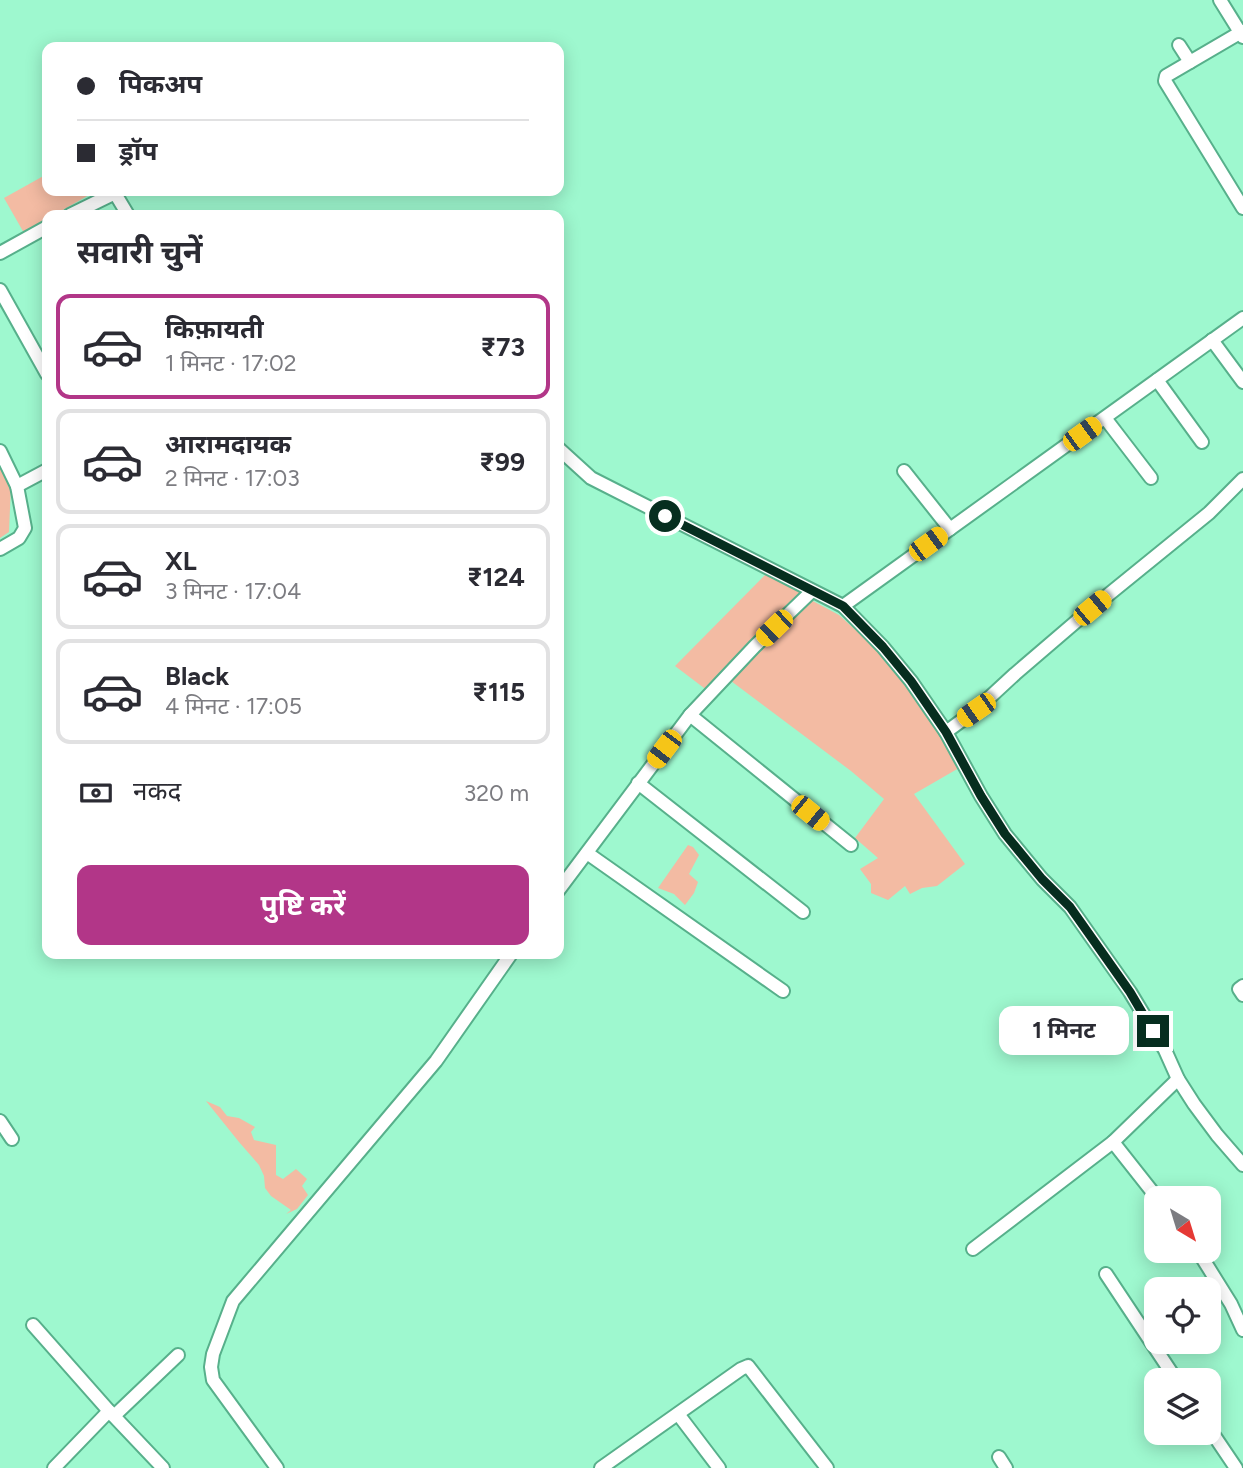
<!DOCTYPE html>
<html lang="hi">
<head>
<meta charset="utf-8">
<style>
	body { margin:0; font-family:Figtree,"Noto Sans Devanagari",sans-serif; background:#f7f7f7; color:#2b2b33; height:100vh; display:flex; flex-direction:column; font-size:26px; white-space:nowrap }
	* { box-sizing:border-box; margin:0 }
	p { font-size:23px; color:#7c7c81 }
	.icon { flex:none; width:38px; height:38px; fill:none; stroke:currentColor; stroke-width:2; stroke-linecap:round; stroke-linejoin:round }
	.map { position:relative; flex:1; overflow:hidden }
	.details { position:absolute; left:42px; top:210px; width:522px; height:749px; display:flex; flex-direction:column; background:#fff; border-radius:14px; box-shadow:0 4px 18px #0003 }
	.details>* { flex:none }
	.guide { position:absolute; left:42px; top:42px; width:522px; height:154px; border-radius:14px; box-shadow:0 4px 18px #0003; display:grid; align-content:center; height:154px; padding:0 35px; background:#fff }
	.needle { width:46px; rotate:142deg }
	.fabs { position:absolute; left:1144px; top:1186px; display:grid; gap:14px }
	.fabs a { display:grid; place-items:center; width:77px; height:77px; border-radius:14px; background:#fff; box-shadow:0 4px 18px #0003; font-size:35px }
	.end { position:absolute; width:32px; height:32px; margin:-16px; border:9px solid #062e1f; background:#fff; box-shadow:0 0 0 4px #fff }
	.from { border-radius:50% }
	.bubble { position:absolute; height:49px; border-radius:14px; background:#fff; box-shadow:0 4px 18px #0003; font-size:23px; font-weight:700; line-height:49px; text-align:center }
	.car { position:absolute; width:21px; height:42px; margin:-21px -10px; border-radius:9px; box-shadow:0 0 5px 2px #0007; background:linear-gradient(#f5c518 24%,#345 0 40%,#f5c518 0 76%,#345 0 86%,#f5c518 0) }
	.guide b { display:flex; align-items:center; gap:24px; height:66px; font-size:26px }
	.guide b+b { border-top:2px solid #e1e1e2 }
	.guide i { width:18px; height:18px; background:#2b2b33 }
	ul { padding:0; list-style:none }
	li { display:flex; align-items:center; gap:21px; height:105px; margin:0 14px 10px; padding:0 21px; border:4px solid #e1e1e2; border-radius:14px }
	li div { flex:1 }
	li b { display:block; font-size:26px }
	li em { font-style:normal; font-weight:700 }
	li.active { border-color:#b23688 }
	li>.icon { width:63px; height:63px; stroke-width:1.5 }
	h2 { padding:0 35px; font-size:32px; line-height:84px }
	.pay { display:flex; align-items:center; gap:18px; height:77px; padding:0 35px; font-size:26px }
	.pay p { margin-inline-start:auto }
	.primary-button { display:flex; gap:14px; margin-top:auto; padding:14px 35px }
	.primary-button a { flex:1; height:80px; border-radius:14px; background:#b23688; color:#fff; font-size:28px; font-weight:700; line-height:80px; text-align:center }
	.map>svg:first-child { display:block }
	.green { fill:#f3bba3 }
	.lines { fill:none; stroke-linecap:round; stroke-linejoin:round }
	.street-casing { stroke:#57b08b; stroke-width:16 }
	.street { stroke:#fff; stroke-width:12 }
	.route { stroke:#062e1f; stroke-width:9 }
</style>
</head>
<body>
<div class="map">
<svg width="1243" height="1468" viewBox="0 0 1243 1468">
	<rect width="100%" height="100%" fill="#9ef8cf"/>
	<!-- green -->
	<g class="green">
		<path d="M47,174V191H96L54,215H47V219L24,233L4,198Z"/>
		<path d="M0,463L11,484L9,532L0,538Z"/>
		<path d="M766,574L802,593L708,691L675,666Z"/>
		<path d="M811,600L839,615L881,653L909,687L940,733L959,768L914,794L965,864L937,886L922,888L910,894L905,886L888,900L871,893V884L860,869L878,858L855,838L884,799L851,771L731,681Z"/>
		<path d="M688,845L693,847L699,855L689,874L698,882L694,893L685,905L674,894L658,888Z"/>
		<path d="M206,1101L220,1107L227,1116L239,1118L255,1127L251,1132L254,1140L276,1145V1175L283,1179L296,1169L307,1179L302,1186L308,1195L297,1209L286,1214L291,1210L271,1196L265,1188L264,1176L259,1165L239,1142Z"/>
	</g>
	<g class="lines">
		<!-- street casing -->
		<g class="street-casing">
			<g id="street">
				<path d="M1220,0L1243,37"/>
				<path d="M1243,31L1166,76L1165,81L1243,208"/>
				<path d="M1179,45L1190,62"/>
				<path d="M70,215L113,194L116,195L128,215"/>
				<path d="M0,253L47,227"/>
				<path d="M0,290L47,374"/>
				<path d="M1212,340L1243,382"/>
				<path d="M1157,380L1202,442"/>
				<path d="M1105,418L1151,478"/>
				<path d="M558,448L591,478L843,606L883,647L911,681L946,732L976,710L1015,674L1092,608L1209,513L1243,479"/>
				<path d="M0,451L17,486L25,528L19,538L0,549"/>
				<path d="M904,471L950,529"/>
				<path d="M17,486L47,470"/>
				<path d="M843,606L1243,318"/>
				<path d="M690,715L755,646L812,591"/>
				<path d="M946,732L981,796L1005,834L1042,879L1070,907L1130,992L1165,1050L1178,1079L1194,1104L1217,1135L1243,1165"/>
				<path d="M638,783L803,912"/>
				<path d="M587,853L783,991"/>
				<path d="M558,891L690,715L851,845"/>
				<path d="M1243,986L1239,989L1243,995"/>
				<path d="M0,1121L12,1139"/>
				<path d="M1158,1199L1113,1142L1178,1079"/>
				<path d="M973,1249L1113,1142"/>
				<path d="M1198,1251L1231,1304L1243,1330"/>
				<path d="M1106,1274L1177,1381"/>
				<path d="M33,1325L109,1411L163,1468"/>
				<path d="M678,1414L719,1468"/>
				<path d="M114,1416L178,1355"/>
				<path d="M1209,1428L1236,1468"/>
				<path d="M999,1457L1006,1468"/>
				<path d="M54,1468L109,1411"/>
				<path d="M277,1468L213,1380L211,1367L213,1354L233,1301L436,1061L511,954"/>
				<path d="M601,1468L741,1369L748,1366L827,1468"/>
			</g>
		</g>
		<!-- street -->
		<use href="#street" class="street"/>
	</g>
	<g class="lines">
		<!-- route -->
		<path class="route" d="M665,516L843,606L883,647L911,681L946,732L981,796L1005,834L1042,879L1070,907L1130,992L1153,1031"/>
	</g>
</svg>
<div class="fabs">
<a><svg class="needle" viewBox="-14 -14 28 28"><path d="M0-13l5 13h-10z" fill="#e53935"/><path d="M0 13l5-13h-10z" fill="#7c7c81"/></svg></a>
<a><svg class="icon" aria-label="locate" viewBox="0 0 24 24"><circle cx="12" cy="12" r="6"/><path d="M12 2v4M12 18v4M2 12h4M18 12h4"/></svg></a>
<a><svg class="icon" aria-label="layers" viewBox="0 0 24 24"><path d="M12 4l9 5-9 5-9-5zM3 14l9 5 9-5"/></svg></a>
</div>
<i class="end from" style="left:665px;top:516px"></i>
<i class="end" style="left:1153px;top:1031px"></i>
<div class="bubble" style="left:999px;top:1006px;width:130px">1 मिनट</div>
<i class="car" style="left:1082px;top:434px;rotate:54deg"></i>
<i class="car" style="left:928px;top:544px;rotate:54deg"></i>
<i class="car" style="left:1092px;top:608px;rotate:50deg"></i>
<i class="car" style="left:774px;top:628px;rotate:226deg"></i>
<i class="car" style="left:976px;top:710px;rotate:235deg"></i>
<i class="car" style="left:664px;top:749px;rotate:217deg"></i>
<i class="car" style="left:810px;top:813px;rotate:129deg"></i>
<div class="guide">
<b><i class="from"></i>पिकअप</b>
<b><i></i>ड्रॉप</b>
</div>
<section class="details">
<h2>सवारी चुनें</h2>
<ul>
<li class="active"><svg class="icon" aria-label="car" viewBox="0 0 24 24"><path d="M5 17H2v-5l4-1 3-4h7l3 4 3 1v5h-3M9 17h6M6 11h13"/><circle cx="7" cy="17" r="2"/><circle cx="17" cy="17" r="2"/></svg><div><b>किफ़ायती</b><p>1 मिनट · 17:02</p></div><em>₹73</em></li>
<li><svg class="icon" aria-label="car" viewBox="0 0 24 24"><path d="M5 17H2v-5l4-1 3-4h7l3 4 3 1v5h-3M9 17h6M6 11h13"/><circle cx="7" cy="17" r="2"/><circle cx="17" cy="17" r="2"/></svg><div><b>आरामदायक</b><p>2 मिनट · 17:03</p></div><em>₹99</em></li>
<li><svg class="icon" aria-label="car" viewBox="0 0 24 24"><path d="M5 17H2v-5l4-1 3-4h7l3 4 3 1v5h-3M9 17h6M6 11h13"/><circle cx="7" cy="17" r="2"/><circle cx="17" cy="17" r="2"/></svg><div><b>XL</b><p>3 मिनट · 17:04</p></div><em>₹124</em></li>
<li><svg class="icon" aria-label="car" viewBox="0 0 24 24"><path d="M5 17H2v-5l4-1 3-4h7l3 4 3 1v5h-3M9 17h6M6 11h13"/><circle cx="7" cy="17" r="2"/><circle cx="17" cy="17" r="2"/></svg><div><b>Black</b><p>4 मिनट · 17:05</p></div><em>₹115</em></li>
</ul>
<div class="pay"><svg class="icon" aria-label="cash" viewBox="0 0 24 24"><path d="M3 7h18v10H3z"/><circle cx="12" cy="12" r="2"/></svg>नकद<p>320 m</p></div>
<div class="primary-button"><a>पुष्टि करें</a></div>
</section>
</div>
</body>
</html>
